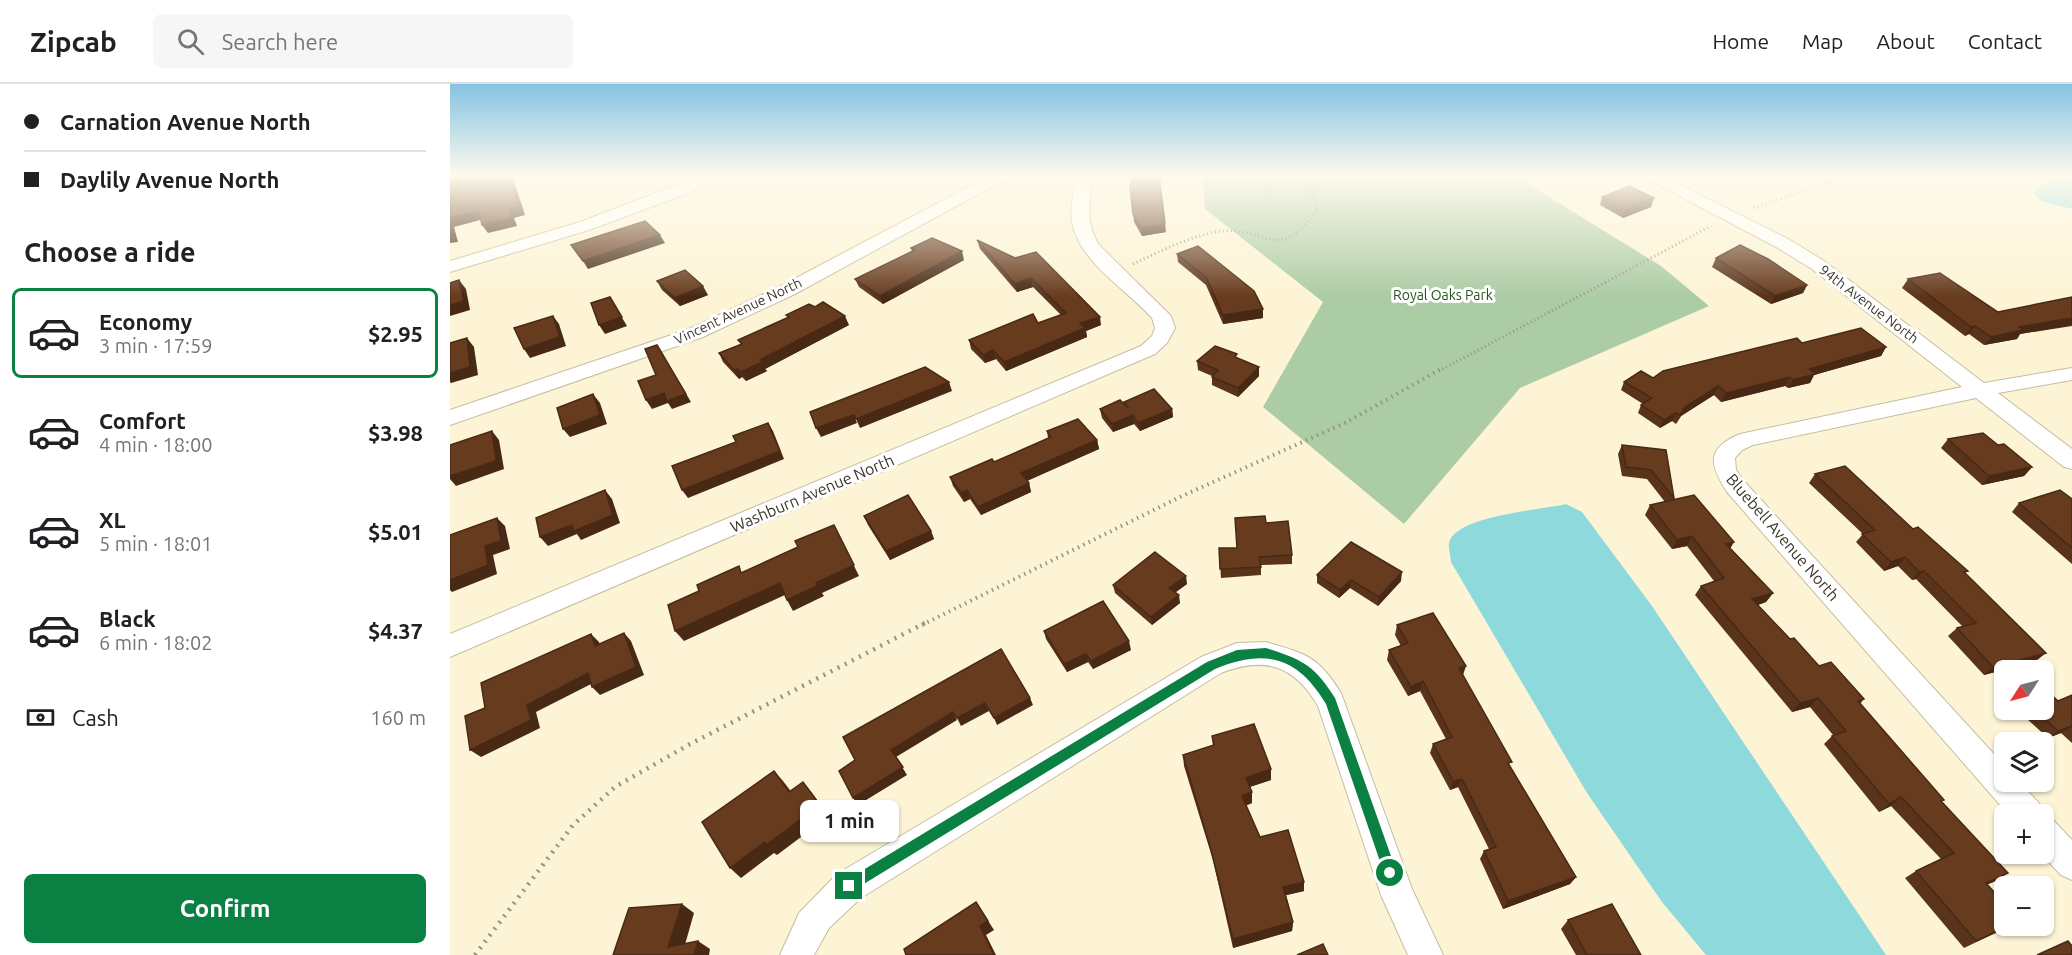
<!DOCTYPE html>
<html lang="en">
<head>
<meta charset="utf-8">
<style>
	body { margin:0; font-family:Ubuntu,sans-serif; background:#f6f6f6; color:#202124; height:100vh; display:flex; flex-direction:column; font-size:22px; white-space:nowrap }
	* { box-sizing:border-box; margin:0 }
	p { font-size:20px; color:#757577 }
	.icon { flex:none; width:33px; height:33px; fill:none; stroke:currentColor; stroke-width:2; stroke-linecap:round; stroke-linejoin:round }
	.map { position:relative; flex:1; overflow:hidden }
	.panel { display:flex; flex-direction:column; background:#fff; width:450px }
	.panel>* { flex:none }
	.guide { display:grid; align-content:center; height:132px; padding:0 24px; background:#fff }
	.needle { width:39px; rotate:234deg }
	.buttons { position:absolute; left:1544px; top:576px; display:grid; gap:12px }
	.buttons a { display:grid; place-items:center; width:60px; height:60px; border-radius:9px; background:#fff; box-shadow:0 2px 4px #0004; font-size:30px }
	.end { position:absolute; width:27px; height:27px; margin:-14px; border:8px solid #0b8043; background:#fff; box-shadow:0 0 0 3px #fff }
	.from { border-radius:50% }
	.bubble { position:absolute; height:42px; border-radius:9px; background:#fff; box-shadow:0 2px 4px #0004; font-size:20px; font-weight:700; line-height:42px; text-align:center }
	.guide b { display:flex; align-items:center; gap:21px; height:57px; font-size:22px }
	.guide b+b { border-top:2px solid #e0e0e0 }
	.guide i { width:15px; height:15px; background:#202124 }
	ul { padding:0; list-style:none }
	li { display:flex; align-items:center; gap:18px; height:90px; margin:0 12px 9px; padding:0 12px; border:3px solid transparent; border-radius:9px }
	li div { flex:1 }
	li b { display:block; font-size:22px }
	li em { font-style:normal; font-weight:700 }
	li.selected { border-color:#0b8043 }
	li>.icon { width:54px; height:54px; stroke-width:1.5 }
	h2 { padding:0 24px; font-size:27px; line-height:72px }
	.pay { display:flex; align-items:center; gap:15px; height:66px; padding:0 24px; font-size:22px }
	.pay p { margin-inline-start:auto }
	.cta { display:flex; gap:12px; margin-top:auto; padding:12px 24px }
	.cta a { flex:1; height:69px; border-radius:9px; background:#0b8043; color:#fff; font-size:24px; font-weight:700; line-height:69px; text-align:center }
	header { display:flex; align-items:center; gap:36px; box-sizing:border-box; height:84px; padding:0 30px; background:#fff; border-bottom:2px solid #e0e0e0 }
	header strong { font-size:28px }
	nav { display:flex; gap:33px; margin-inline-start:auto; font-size:21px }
	.search { width:420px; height:54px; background:#f6f6f6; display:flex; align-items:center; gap:15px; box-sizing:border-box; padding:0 21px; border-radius:9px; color:#757577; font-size:22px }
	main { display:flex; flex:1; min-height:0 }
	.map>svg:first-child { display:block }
	.green { fill:#abcca5 }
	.water { fill:#8ed9dc }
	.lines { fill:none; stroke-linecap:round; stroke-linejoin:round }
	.minor-casing { stroke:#c5bd9f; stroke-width:2 }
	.path-far2 { stroke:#9a947f; stroke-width:3; stroke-dasharray:1 3; stroke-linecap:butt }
	.path-far1 { stroke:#9a947f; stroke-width:4; stroke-dasharray:1.5 4.5; stroke-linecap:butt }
	.path { stroke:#9a947f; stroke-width:4.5; stroke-dasharray:2 6; stroke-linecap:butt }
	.minor { fill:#fff; fill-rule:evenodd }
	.wall { fill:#59331a }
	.shaded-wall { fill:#482915 }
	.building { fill:#673b1e; stroke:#482915; stroke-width:1.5 }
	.route { fill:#0b8043 }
	.labels { text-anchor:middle; stroke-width:6; stroke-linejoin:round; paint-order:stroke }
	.far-park-label { font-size:14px; fill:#23561a; stroke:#fff }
	.far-street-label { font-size:14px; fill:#3a372b; stroke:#fff }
	.street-label { font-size:16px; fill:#3a372b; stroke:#fff }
</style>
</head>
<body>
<header>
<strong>Zipcab</strong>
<div class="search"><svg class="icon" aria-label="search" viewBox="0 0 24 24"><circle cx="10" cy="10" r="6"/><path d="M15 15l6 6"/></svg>Search here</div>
<nav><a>Home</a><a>Map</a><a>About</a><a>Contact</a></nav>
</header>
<main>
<section class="panel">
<div class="guide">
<b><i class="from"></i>Carnation Avenue North</b>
<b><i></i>Daylily Avenue North</b>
</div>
<h2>Choose a ride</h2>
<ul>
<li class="selected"><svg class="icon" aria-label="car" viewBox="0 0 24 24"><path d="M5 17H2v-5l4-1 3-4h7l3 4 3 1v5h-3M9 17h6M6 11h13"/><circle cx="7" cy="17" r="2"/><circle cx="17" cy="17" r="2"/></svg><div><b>Economy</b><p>3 min · 17:59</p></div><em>$2.95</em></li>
<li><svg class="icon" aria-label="car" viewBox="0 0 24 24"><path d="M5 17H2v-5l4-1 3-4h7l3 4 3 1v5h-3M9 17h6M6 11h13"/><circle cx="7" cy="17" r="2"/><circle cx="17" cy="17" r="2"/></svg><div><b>Comfort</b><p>4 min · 18:00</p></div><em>$3.98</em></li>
<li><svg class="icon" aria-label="car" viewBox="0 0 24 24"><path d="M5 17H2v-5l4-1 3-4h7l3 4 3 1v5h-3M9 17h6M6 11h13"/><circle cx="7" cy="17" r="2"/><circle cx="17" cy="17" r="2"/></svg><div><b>XL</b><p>5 min · 18:01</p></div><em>$5.01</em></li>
<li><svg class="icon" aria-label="car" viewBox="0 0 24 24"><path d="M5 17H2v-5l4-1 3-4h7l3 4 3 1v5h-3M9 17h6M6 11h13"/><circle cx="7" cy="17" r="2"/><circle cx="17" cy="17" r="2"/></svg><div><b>Black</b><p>6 min · 18:02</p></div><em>$4.37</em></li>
</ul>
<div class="pay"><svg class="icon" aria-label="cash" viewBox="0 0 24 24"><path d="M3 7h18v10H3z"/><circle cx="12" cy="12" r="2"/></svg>Cash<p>160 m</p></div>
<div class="cta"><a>Confirm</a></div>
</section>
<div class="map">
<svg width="1622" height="871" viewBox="0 0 1622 871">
	<rect width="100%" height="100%" fill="#fdf4d5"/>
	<!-- green -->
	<path class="green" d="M753,91H1063L1211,182L1259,222L1070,304L954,440L813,323L873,218L755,125Z"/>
	<!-- water -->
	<g class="water">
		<path d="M1618,91H1622V125L1591,117L1584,109L1591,101Z"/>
		<path d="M1116,420L1132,428L1202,522L1436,871H1256L1212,818L1137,709L1001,478C1001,473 998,464 999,459C1005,431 1093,426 1116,420Z"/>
	</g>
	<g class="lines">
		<!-- minor casing -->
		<g class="minor-casing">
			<g id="minor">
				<path d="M253,91H275L241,108L142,145L0,188V177L130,138Z"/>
				<path d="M547,91H569L532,108L345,210L253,253L0,341V326L239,245L331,202L520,102Z"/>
				<path d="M628,91H644C639,118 635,138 649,161L721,232L725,244L717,259L705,270L0,573V550L691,262L702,252L705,244L702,234C676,205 629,178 622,138C619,123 625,106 628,91Z"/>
				<path d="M1190,91H1210L1340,156L1374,177L1534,299L1622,284V296L1548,309L1622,365V385L1614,383L1526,314L1303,361L1292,366L1285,374L1286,386L1293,396L1554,681V698H1569L1589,719L1594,730L1593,731L1558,730L1277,408C1259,380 1256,364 1290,350L1512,303L1362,185L1328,164Z"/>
				<path d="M816,558C857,570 868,572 891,609L962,805L993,871H958L931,811L868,622C844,581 815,572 771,589L411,814L379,844L364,871H330L349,829L387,790L751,573L787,559Z"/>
				<path d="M1593,733L1604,737L1622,756V796L1611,791L1591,770Z"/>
			</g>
		</g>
		<!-- path-far2 -->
		<g class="path-far2">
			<path d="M1304,124L1398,91"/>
			<path d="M683,180C709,168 736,154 765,148C818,139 823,183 867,127L862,107L849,91"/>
			<path d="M989,287L1261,142"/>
		</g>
		<!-- path-far1 -->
		<path class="path-far1" d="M472,541L732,412L897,338L991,285"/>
		<!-- path -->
		<path class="path" d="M25,871L123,741L165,703L240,660L475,539"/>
		<!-- minor -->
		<use href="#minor" class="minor"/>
	</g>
	<!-- wall -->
	<g class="wall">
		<path d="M680,103L716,148L692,152L684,138Z"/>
		<path d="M1152,113L1204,114L1201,123L1173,134L1150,121Z"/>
		<path d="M527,156L651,241L636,247L637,253L556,287L546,275L535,279L521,265L519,256L588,239L611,231L583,203L567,208L530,165Z"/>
		<path d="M461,164L514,176L433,220L409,203L405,195L462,168Z"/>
		<path d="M727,170L813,225V234L773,240L756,201L728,178Z"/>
		<path d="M1266,174L1357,201L1353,209L1321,220L1262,183Z"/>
		<path d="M1458,195L1548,228L1622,213V242L1570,250L1567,255L1534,261L1519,250L1515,252L1452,204Z"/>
		<path d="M207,197L258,211L230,222L212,206Z"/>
		<path d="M336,231L399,241L315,285L317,287L296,297L292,293L289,295L273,278L269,269L291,260L288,256L338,234Z"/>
		<path d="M1352,259L1436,263L1431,272L1364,291L1360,299L1338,304L1335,302L1271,318L1264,311L1231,332L1226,340L1222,337L1210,344L1188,329L1191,321L1193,320L1171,306L1174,298L1203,294Z"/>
		<path d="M787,275L809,292L788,313L762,301V292L748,286L747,277Z"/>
		<path d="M674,318L722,325L723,333L690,347L684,340L663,348L652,334L650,325L674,320Z"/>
		<path d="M597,347L647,356L649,365L577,397L579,399L581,408L531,431L520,415L514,418L503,402L500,393L544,378L598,354Z"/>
		<path d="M1498,355L1548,361L1582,383L1574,392L1532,401L1491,364Z"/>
		<path d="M1172,361L1216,366L1224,414L1223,416L1284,458L1280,464L1323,509L1316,518L1308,521L1340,555L1369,582L1414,615L1410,620L1491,718L1546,797L1537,800L1560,842L1514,864L1455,794L1466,787L1491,775L1441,722L1429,728L1374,660L1383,651L1360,623L1342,628L1245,511L1251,502L1264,497L1237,462L1222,465L1195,431L1200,421L1215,418L1197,395L1172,392L1168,370Z"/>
		<path d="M1365,390L1463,445L1515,490L1586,577L1534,591L1498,552L1507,544L1513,543L1466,495L1462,496L1448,482L1434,487L1406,458L1413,450L1359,399Z"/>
		<path d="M1622,415V480L1562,428L1569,419Z"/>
		<path d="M414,432L481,447L484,455L440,476L418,441Z"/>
		<path d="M816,439L842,471V480L811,481V491L771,494L769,464H787Z"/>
		<path d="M867,491L951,497L928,522L900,504L889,514L867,499Z"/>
		<path d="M737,500L726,508L730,519L702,541L665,509L663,501Z"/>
		<path d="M947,541L1013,591L1060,683L1126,793L1120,800L1053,825L1030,775L1034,767L1039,765L1008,703L1000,706L980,669L983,660L996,655L970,607L958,612L937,576L939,566L951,562L945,551Z"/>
		<path d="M594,547L681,566L643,585L638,578L617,588L596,555Z"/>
		<path d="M1622,611V659L1611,649L1598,654L1567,626H1593L1608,617Z"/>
		<path d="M762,652L821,685V696L800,703L802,719L796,721L810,753L854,807L836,811L843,838L842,847L783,864L763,776L734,682L733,671L763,662Z"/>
		<path d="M1118,836L1191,871H1126L1111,845Z"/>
	</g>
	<!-- shaded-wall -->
	<g class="shaded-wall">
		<path d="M59,91H62L75,131L64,134L67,142L38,149L32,141L59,125Z"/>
		<path d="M1204,114L1201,123L1173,134L1175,126Z"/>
		<path d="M29,127L34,135L4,143L8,158L0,159V134Z"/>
		<path d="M715,140L716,148L692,152L691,144Z"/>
		<path d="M210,151L215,159L138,185L133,177Z"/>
		<path d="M512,167L514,176L433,220L430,212Z"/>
		<path d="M581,194L583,203L567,208L565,200Z"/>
		<path d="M9,196L16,205L20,226L0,232V221Z"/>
		<path d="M1357,201L1353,209L1321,220L1325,212Z"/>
		<path d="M253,202L258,211L230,222L225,214Z"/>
		<path d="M165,222L177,242L155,250L149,241Z"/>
		<path d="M813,225V234L773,240V231Z"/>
		<path d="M103,232L109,240L116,262L80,274L74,265Z"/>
		<path d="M395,232L399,241L315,285L317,287L296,297L291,288L310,276Z"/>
		<path d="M650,233L651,241L636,247L637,253L556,287L554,278L630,239Z"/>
		<path d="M1622,234V241L1570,250L1567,255L1534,261L1541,253L1569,243Z"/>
		<path d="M1525,242L1519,250L1515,252L1521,243Z"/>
		<path d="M17,254L24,263L28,291L1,299L0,298V289Z"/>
		<path d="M207,261L241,318L222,325L218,319L202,325L196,316L214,309Z"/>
		<path d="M1436,263L1431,272L1364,291L1360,299L1338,304L1343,296L1359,285Z"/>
		<path d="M543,266L546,275L535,279L533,271Z"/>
		<path d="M809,283V292L788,313V304Z"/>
		<path d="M288,285L292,293L289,295L284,286Z"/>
		<path d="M1340,293L1335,302L1271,318L1276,309Z"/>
		<path d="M499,298L502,307L410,344L406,335Z"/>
		<path d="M1268,302L1264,311L1231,332L1226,340L1235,323Z"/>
		<path d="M143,310L150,319L157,340L120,353L113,345Z"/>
		<path d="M722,325L723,333L690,347L688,339Z"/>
		<path d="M1226,329L1222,337L1210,344L1214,336Z"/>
		<path d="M404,331L407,339L371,353L366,344Z"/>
		<path d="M683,331L684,340L663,348L662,340Z"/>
		<path d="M318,339L323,347L334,375L238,414L232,406Z"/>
		<path d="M42,347L49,356L54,385L6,402L0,395V392Z"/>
		<path d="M647,356L649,365L574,398L571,389Z"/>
		<path d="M1582,383L1574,392L1532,401L1539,392Z"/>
		<path d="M579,399L581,408L531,431L528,423Z"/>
		<path d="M155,406L162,415L170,439L131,456L127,450L98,462L90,453Z"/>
		<path d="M517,406L520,415L514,418L511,409Z"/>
		<path d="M47,434L55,442L60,465L43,471L47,490L2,508L0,506V496L35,462Z"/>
		<path d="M384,441L409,492L372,509L374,512L343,527L337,516L366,499Z"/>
		<path d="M481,447L484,455L440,476L436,467Z"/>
		<path d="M1242,452L1237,462L1222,465L1227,456Z"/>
		<path d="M1284,458L1278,468L1276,460Z"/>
		<path d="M1455,473L1448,482L1434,487L1441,478Z"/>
		<path d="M1474,487L1466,495L1462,496L1469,488Z"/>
		<path d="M952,488L951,497L928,522L929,513Z"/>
		<path d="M736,492L737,500L720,512L719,504Z"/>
		<path d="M901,496L900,504L889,514L890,506Z"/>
		<path d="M330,499L337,510L234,557L225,547Z"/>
		<path d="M1323,509L1316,518L1296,525L1302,515Z"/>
		<path d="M729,511L730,519L702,541L701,533Z"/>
		<path d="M174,549L181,557L194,591L150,611L142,603Z"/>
		<path d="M141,550L149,558L153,570L145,562Z"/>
		<path d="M679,557L681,566L643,585L641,577Z"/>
		<path d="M1596,569L1586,577L1534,591L1543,583Z"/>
		<path d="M636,570L638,578L617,588L614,580Z"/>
		<path d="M1016,582L1013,591L1009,584Z"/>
		<path d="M138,589L147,597L86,628L90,644L31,673L20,666L77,621Z"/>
		<path d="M973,597L970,607L958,612L961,603Z"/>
		<path d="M580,614L583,621L547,641L544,634Z"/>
		<path d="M1368,614L1360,623L1342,628L1350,619Z"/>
		<path d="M535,619L539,627L511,642L507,634Z"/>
		<path d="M503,628L507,636L446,673L457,691L408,721L403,714L441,666Z"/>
		<path d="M1622,642L1611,649L1598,654L1608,647Z"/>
		<path d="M821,685V696L796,704V694Z"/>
		<path d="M324,687L333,697L349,718L339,708Z"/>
		<path d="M1012,695L1008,703L1000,706L1003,697Z"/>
		<path d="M353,698L362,709L379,732L327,771L324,769L291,794L280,784Z"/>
		<path d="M802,708V719L793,723L792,712Z"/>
		<path d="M1451,713L1441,722L1429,728L1439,720Z"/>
		<path d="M1558,789L1546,797L1524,806L1536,799Z"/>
		<path d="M1126,793L1120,800L1053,825L1058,817Z"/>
		<path d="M854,798V807L833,812V803Z"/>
		<path d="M526,818L544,846L536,851L546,871H544L530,842Z"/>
		<path d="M232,820L244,829L232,871L218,863Z"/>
		<path d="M843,838L842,847L783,864V855Z"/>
		<path d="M248,857L260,865L259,871H244Z"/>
	</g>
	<!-- building -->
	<g class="building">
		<path d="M0,91H59L69,123L59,125L61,134L32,141L29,127L0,134Z"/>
		<path d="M682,91H709L715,140L691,144L683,130L680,103Z"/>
		<path d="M1179,102L1204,114L1175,126L1152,113Z"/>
		<path d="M195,137L210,151L133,177L121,161Z"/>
		<path d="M482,154L512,167L430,212L405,195L465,166L461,164Z"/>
		<path d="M527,156L565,174L586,168L650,233L630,239L635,244L554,278L543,266L533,271L519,256L583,230L588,239L616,229L581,194L565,200Z"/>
		<path d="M1290,161L1318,175L1357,201L1325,212L1266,174Z"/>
		<path d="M748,162L804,207L813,225L773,231L756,193L727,170Z"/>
		<path d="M235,186L253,202L225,214L207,197Z"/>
		<path d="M1490,189L1548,228L1622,213V234L1569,243L1573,246L1541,253L1525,242L1521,243L1458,195Z"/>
		<path d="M9,196L14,217L0,221V199Z"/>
		<path d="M160,213L172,233L149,241L141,219Z"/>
		<path d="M373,218L395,232L310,276L312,278L291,288L288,285L284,286L269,269L292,260L288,256L339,233L336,231L359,220L365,223Z"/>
		<path d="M103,232L110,253L74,265L64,244Z"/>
		<path d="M1411,244L1436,263L1359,285L1365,290L1343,296L1340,293L1276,309L1268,302L1235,323L1230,331L1226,329L1214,336L1191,321L1202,314L1174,298L1191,287L1203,294L1213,287L1347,254L1352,259Z"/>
		<path d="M17,254L20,283L0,289V259Z"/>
		<path d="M207,261L236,310L217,317L214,309L196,316L188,297L206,291L195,265Z"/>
		<path d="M765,262L787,270L785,273L809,283L788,304L762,293L768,286L747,277Z"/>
		<path d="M475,283L499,298L406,335L404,331L366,344L360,328Z"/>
		<path d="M704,305L722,325L688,339L683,331L662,340L650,325L670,316L678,324L674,318Z"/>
		<path d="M143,310L150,331L113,345L107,324Z"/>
		<path d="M628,335L647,356L571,389L579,399L528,423L517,406L511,409L500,393L542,375L544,378L601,353L597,347Z"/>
		<path d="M318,339L330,367L232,406L222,382L286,358L283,352Z"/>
		<path d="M42,347L46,377L0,392V361Z"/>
		<path d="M1533,349L1548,361L1554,360L1582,383L1539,392L1498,355Z"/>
		<path d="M1172,361L1216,366L1224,414L1201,386L1176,383Z"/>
		<path d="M1395,382L1463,445L1468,443L1518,487L1514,488L1596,569L1543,583L1507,544L1526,539L1474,487L1469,488L1455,473L1441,478L1412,450L1425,446L1365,390Z"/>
		<path d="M155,406L163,431L124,447L122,441L90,453L86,434Z"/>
		<path d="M1610,406L1622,415V464L1569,419Z"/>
		<path d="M458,411L481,447L436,467L414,432Z"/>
		<path d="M1244,411L1284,458L1276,460L1323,509L1302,515L1340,555L1344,554L1369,582L1381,578L1414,615L1408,617L1494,716L1491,717L1558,789L1536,799L1554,819V842H1559L1526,857L1466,787L1504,769L1451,713L1439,720L1382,652L1396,647L1368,614L1350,619L1251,502L1274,494L1242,452L1227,456L1200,421Z"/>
		<path d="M815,432L816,439L838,437L842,471L809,473L811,483L770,485L769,464H787L785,434Z"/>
		<path d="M47,434L51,457L35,462L38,481L0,496V451Z"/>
		<path d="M384,441L404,481L366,499L367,502L337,516L330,499L225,547L218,521L249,507L247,501L289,482L291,489L348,463L345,457Z"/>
		<path d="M901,458L952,488L929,513L901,496L890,506L867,491Z"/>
		<path d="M705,468L736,492L719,504L729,511L701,533L663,501Z"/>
		<path d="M653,517L679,557L641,577L636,570L614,580L594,547Z"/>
		<path d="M983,529L1016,582L1009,584L1062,678L1058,679L1126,793L1058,817L1034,767L1046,763L1012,695L1003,697L983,660L1002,653L973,597L961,603L939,566L958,559L947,541Z"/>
		<path d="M174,549L186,583L142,603L138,589L77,621L81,636L20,666L15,632L35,624L31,599L141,550L145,562Z"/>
		<path d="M551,565L580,614L544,634L535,619L507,634L503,628L441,666L453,683L403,714L389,687L405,676L393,653Z"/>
		<path d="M1593,603L1608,617L1622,611V642L1608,647L1585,626H1593Z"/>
		<path d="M804,640L821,685L796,694L802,708L792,712L810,753L838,746L854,798L833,803L843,838L783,855L761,766L733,671L764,661L762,652Z"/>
		<path d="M324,687L339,708L353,698L370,721L316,761L315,758L280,784L252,738Z"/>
		<path d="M526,818L538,837L530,842L544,871H456L454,865Z"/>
		<path d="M232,820L218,863L248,857L244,871H163L179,824Z"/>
		<path d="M1162,820L1191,871H1137L1118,836Z"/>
		<path d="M1618,857L1622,862V871H1587Z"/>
		<path d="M873,860L878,871H847Z"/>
	</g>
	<!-- sky -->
	<linearGradient id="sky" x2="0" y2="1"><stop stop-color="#84c3e3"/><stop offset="0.43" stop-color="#fefaec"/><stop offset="1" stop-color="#fefaec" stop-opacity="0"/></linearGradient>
	<rect width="1622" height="213" fill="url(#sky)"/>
	<!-- route -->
	<path class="route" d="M816,564C853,576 864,581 885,614L947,789L945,794L940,796L934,789L876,620C848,573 816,564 765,585L404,806H395V797L757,578L787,566Z"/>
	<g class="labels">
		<!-- far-park labels -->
		<g class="far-park-label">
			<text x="993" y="216">Royal Oaks Park</text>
		</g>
		<!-- far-street labels -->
		<g class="far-street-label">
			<text transform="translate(1419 220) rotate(37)" y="5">94th Avenue North</text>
			<text transform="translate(288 227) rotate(-25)" y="5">Vincent Avenue North</text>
		</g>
		<!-- street labels -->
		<g class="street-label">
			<text transform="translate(362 409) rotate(-23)" y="6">Washburn Avenue North</text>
			<text transform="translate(1333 453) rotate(49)" y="6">Bluebell Avenue North</text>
		</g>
	</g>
</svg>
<div class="buttons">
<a><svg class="needle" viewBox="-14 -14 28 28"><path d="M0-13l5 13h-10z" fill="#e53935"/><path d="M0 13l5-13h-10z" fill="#757577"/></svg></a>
<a><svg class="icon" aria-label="layers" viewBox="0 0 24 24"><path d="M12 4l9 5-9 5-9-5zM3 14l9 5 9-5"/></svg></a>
<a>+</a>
<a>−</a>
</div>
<i class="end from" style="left:940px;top:789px"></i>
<i class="end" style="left:399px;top:802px"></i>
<div class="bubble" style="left:350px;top:716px;width:99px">1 min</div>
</div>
</main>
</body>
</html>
